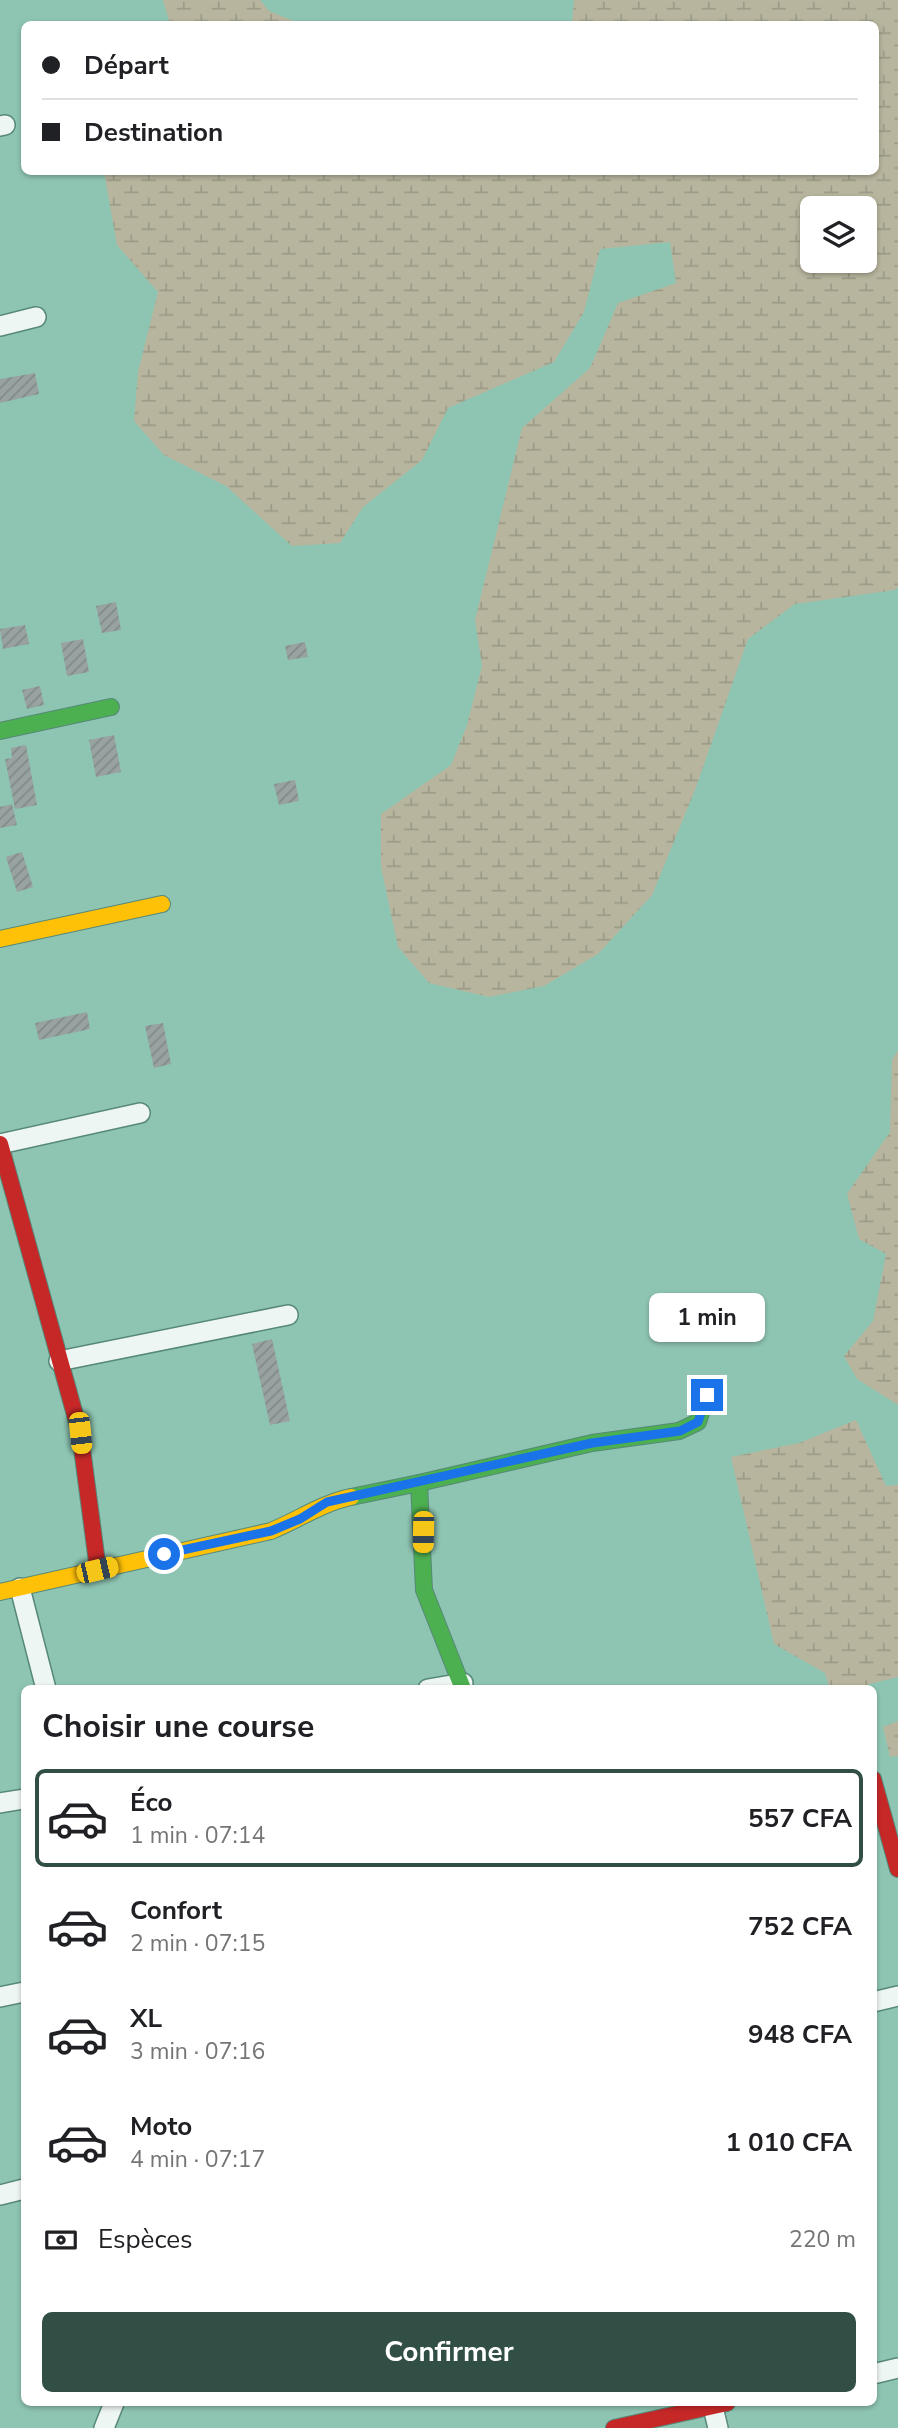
<!DOCTYPE html>
<html lang="fr">
<head>
<meta charset="utf-8">
<style>
	body { margin:0; font-family:"Nunito Sans",sans-serif; background:#f2f2f2; color:#202124; height:100vh; display:flex; flex-direction:column; font-size:26px; white-space:nowrap }
	* { box-sizing:border-box; margin:0 }
	p { font-size:23px; color:#757577 }
	.icon { flex:none; width:38px; height:38px; fill:none; stroke:currentColor; stroke-width:2; stroke-linecap:round; stroke-linejoin:round }
	.map { position:relative; flex:1; overflow:hidden }
	.side { position:absolute; left:21px; top:1685px; width:856px; height:721px; display:flex; flex-direction:column; background:#fff; border-radius:10px; box-shadow:0 2px 5px #0004 }
	.side>* { flex:none }
	.hud { position:absolute; left:21px; top:21px; width:858px; height:154px; border-radius:10px; box-shadow:0 2px 5px #0004; display:grid; align-content:center; height:154px; padding:0 21px; background:#fff }
	.fabs { position:absolute; left:800px; top:196px; display:grid; gap:14px }
	.fabs a { display:grid; place-items:center; width:77px; height:77px; border-radius:10px; background:#fff; box-shadow:0 2px 5px #0004; font-size:35px }
	.end { position:absolute; width:32px; height:32px; margin:-16px; border:9px solid #1a73e8; background:#fff; box-shadow:0 0 0 4px #fff }
	.from { border-radius:50% }
	.bubble { position:absolute; height:49px; border-radius:10px; background:#fff; box-shadow:0 2px 5px #0004; font-size:23px; font-weight:700; line-height:49px; text-align:center }
	.car { position:absolute; width:21px; height:42px; margin:-21px -10px; border-radius:9px; box-shadow:0 0 5px 2px #0007; background:linear-gradient(#f5c518 24%,#345 0 40%,#f5c518 0 76%,#345 0 86%,#f5c518 0) }
	.hud b { display:flex; align-items:center; gap:24px; height:66px; font-size:26px }
	.hud b+b { border-top:2px solid #e0e0e0 }
	.hud i { width:18px; height:18px; background:#202124 }
	ul { padding:0; list-style:none }
	li { display:flex; align-items:center; gap:21px; height:98px; margin:0 14px 10px; padding:0 7px; border:4px solid transparent; border-radius:10px }
	li div { flex:1 }
	li b { display:block; font-size:26px }
	li em { font-style:normal; font-weight:700 }
	li.selected { border-color:#324f45 }
	li>.icon { width:63px; height:63px; stroke-width:1.5 }
	h2 { padding:0 21px; font-size:32px; line-height:84px }
	.pay { display:flex; align-items:center; gap:18px; height:77px; padding:0 21px; font-size:26px }
	.pay p { margin-inline-start:auto }
	.primary-button { display:flex; gap:14px; margin-top:auto; padding:14px 21px }
	.primary-button a { flex:1; height:80px; border-radius:10px; background:#324f45; color:#fff; font-size:28px; font-weight:700; line-height:80px; text-align:center }
	.map>svg:first-child { display:block }
	.wetland { fill:url(#wetland-marsh); fill-rule:evenodd }
	.building { fill:url(#building-hatch) }
	.lines { fill:none; stroke-linecap:round; stroke-linejoin:round }
	.street-casing { stroke:#57887a; stroke-width:22 }
	.fast-casing { stroke:#57887a; stroke-width:18 }
	.slow-casing { stroke:#57887a; stroke-width:18 }
	.jam-casing { stroke:#57887a; stroke-width:18 }
	.street { stroke:#eef6f3; stroke-width:19 }
	.fast { stroke:#4caf50; stroke-width:16 }
	.slow { stroke:#ffc107; stroke-width:16 }
	.jam { stroke:#c62828; stroke-width:16 }
	.route { stroke:#1a73e8; stroke-width:9 }
</style>
</head>
<body>
<div class="map">
<svg width="898" height="2428" viewBox="0 0 898 2428">
	<defs>
		<pattern id="wetland-marsh" width="20" height="14" patternUnits="userSpaceOnUse" patternTransform="scale(1.75)"><rect width="20" height="14" fill="#b8b59e"/><path d="M1 5h8M5 5V1M11 12h8M15 12V8" fill="none" stroke="#9c9b87"/></pattern>
		<pattern id="building-hatch" width="6" height="6" patternUnits="userSpaceOnUse" patternTransform="scale(1.75)"><rect width="6" height="6" fill="#98a2a1"/><path d="M-1 1l2-2M0 6l6-6M5 7l2-2" fill="none" stroke="#818a89"/></pattern>
	</defs>
	<rect width="100%" height="100%" fill="#8ec5b2"/>
	<!-- wetland -->
	<g class="wetland">
		<path d="M163,0H260L269,11L301,24H170Z"/>
		<path d="M574,0H898V587L895,590L795,604L748,639L695,790L652,895L598,954L544,986L489,997L429,983L398,947L381,867V814L451,765L467,725L482,666L475,620L522,428L590,368L618,303L676,283L670,242L600,249L584,312L554,362L448,408L422,460L363,507L340,543L292,546L226,486L164,455L134,421L138,372L158,292L117,245L104,172H875V24H569L572,23ZM864,208V261H812V208Z"/>
		<path d="M898,1050V1405L857,1379L844,1356L873,1321L886,1254L859,1239L847,1194L890,1132L892,1060Z"/>
		<path d="M856,1420L886,1486L898,1485V1677L869,1684V1689H830L825,1673L774,1644L731,1457L799,1443Z"/>
		<path d="M898,1721V1756L890,1757L883,1727Z"/>
	</g>
	<!-- building -->
	<g class="building">
		<path d="M35,373L39,394L0,403V379Z"/>
		<path d="M116,602L121,630L102,633L96,606Z"/>
		<path d="M25,625L29,644L3,649L0,629Z"/>
		<path d="M83,639L89,672L67,676L61,643Z"/>
		<path d="M305,642L308,657L288,660L285,646Z"/>
		<path d="M40,686L44,705L27,709L22,690Z"/>
		<path d="M114,735L121,772L96,777L89,740Z"/>
		<path d="M26,745L37,805L15,809L5,759L12,758L11,748Z"/>
		<path d="M295,780L299,801L279,805L274,784Z"/>
		<path d="M12,804L17,825L0,828V807Z"/>
		<path d="M22,852L33,887L17,892L6,857Z"/>
		<path d="M87,1012L90,1029L39,1040L35,1023Z"/>
		<path d="M163,1023L171,1064L154,1068L145,1026Z"/>
		<path d="M272,1339L290,1421L270,1425L252,1344Z"/>
	</g>
	<g class="lines">
		<!-- street casing -->
		<g class="street-casing">
			<g id="street">
				<path d="M0,126L5,125"/>
				<path d="M0,326L36,317"/>
				<path d="M0,1144L140,1113"/>
				<path d="M59,1361L288,1315"/>
				<path d="M20,1588L46,1689"/>
				<path d="M428,1689L463,1683"/>
				<path d="M0,1803L24,1799"/>
				<path d="M0,1997L24,1992"/>
				<path d="M873,2002L898,1996"/>
				<path d="M0,2195L24,2189"/>
				<path d="M873,2374L898,2368"/>
				<path d="M712,2403L718,2428"/>
				<path d="M104,2428L114,2403"/>
			</g>
		</g>
		<!-- fast casing -->
		<g class="fast-casing">
			<g id="fast">
				<path d="M0,731L111,707"/>
				<path d="M419,1483L592,1443L679,1431L698,1422L707,1395"/>
				<path d="M351,1497L419,1483L424,1590L463,1689"/>
			</g>
		</g>
		<!-- slow casing -->
		<g class="slow-casing">
			<g id="slow">
				<path d="M0,939L162,904"/>
				<path d="M0,1592L271,1531C298,1520 322,1503 351,1497"/>
			</g>
		</g>
		<!-- jam casing -->
		<g class="jam-casing">
			<g id="jam">
				<path d="M0,1144L80,1433L98,1570"/>
				<path d="M873,1779L898,1869"/>
				<path d="M614,2428L727,2403"/>
			</g>
		</g>
		<!-- street -->
		<use href="#street" class="street"/>
		<!-- fast -->
		<use href="#fast" class="fast"/>
		<!-- slow -->
		<use href="#slow" class="slow"/>
		<!-- jam -->
		<use href="#jam" class="jam"/>
	</g>
	<g class="lines">
		<!-- route -->
		<path class="route" d="M164,1554L271,1531L300,1519L327,1502L592,1443L680,1431L698,1422L707,1395"/>
	</g>
</svg>
<div class="fabs">
<a><svg class="icon" aria-label="layers" viewBox="0 0 24 24"><path d="M12 4l9 5-9 5-9-5zM3 14l9 5 9-5"/></svg></a>
</div>
<i class="end from" style="left:164px;top:1554px"></i>
<i class="end" style="left:707px;top:1395px"></i>
<div class="bubble" style="left:649px;top:1293px;width:116px">1 min</div>
<i class="car" style="left:80px;top:1433px;rotate:174deg"></i>
<i class="car" style="left:423px;top:1532px;rotate:181deg"></i>
<i class="car" style="left:97px;top:1570px;rotate:77deg"></i>
<div class="hud">
<b><i class="from"></i>Départ</b>
<b><i></i>Destination</b>
</div>
<section class="side">
<h2>Choisir une course</h2>
<ul>
<li class="selected"><svg class="icon" aria-label="car" viewBox="0 0 24 24"><path d="M5 17H2v-5l4-1 3-4h7l3 4 3 1v5h-3M9 17h6M6 11h13"/><circle cx="7" cy="17" r="2"/><circle cx="17" cy="17" r="2"/></svg><div><b>Éco</b><p>1 min · 07:14</p></div><em>557 CFA</em></li>
<li><svg class="icon" aria-label="car" viewBox="0 0 24 24"><path d="M5 17H2v-5l4-1 3-4h7l3 4 3 1v5h-3M9 17h6M6 11h13"/><circle cx="7" cy="17" r="2"/><circle cx="17" cy="17" r="2"/></svg><div><b>Confort</b><p>2 min · 07:15</p></div><em>752 CFA</em></li>
<li><svg class="icon" aria-label="car" viewBox="0 0 24 24"><path d="M5 17H2v-5l4-1 3-4h7l3 4 3 1v5h-3M9 17h6M6 11h13"/><circle cx="7" cy="17" r="2"/><circle cx="17" cy="17" r="2"/></svg><div><b>XL</b><p>3 min · 07:16</p></div><em>948 CFA</em></li>
<li><svg class="icon" aria-label="car" viewBox="0 0 24 24"><path d="M5 17H2v-5l4-1 3-4h7l3 4 3 1v5h-3M9 17h6M6 11h13"/><circle cx="7" cy="17" r="2"/><circle cx="17" cy="17" r="2"/></svg><div><b>Moto</b><p>4 min · 07:17</p></div><em>1 010 CFA</em></li>
</ul>
<div class="pay"><svg class="icon" aria-label="cash" viewBox="0 0 24 24"><path d="M3 7h18v10H3z"/><circle cx="12" cy="12" r="2"/></svg>Espèces<p>220 m</p></div>
<div class="primary-button"><a>Confirmer</a></div>
</section>
</div>
</body>
</html>
